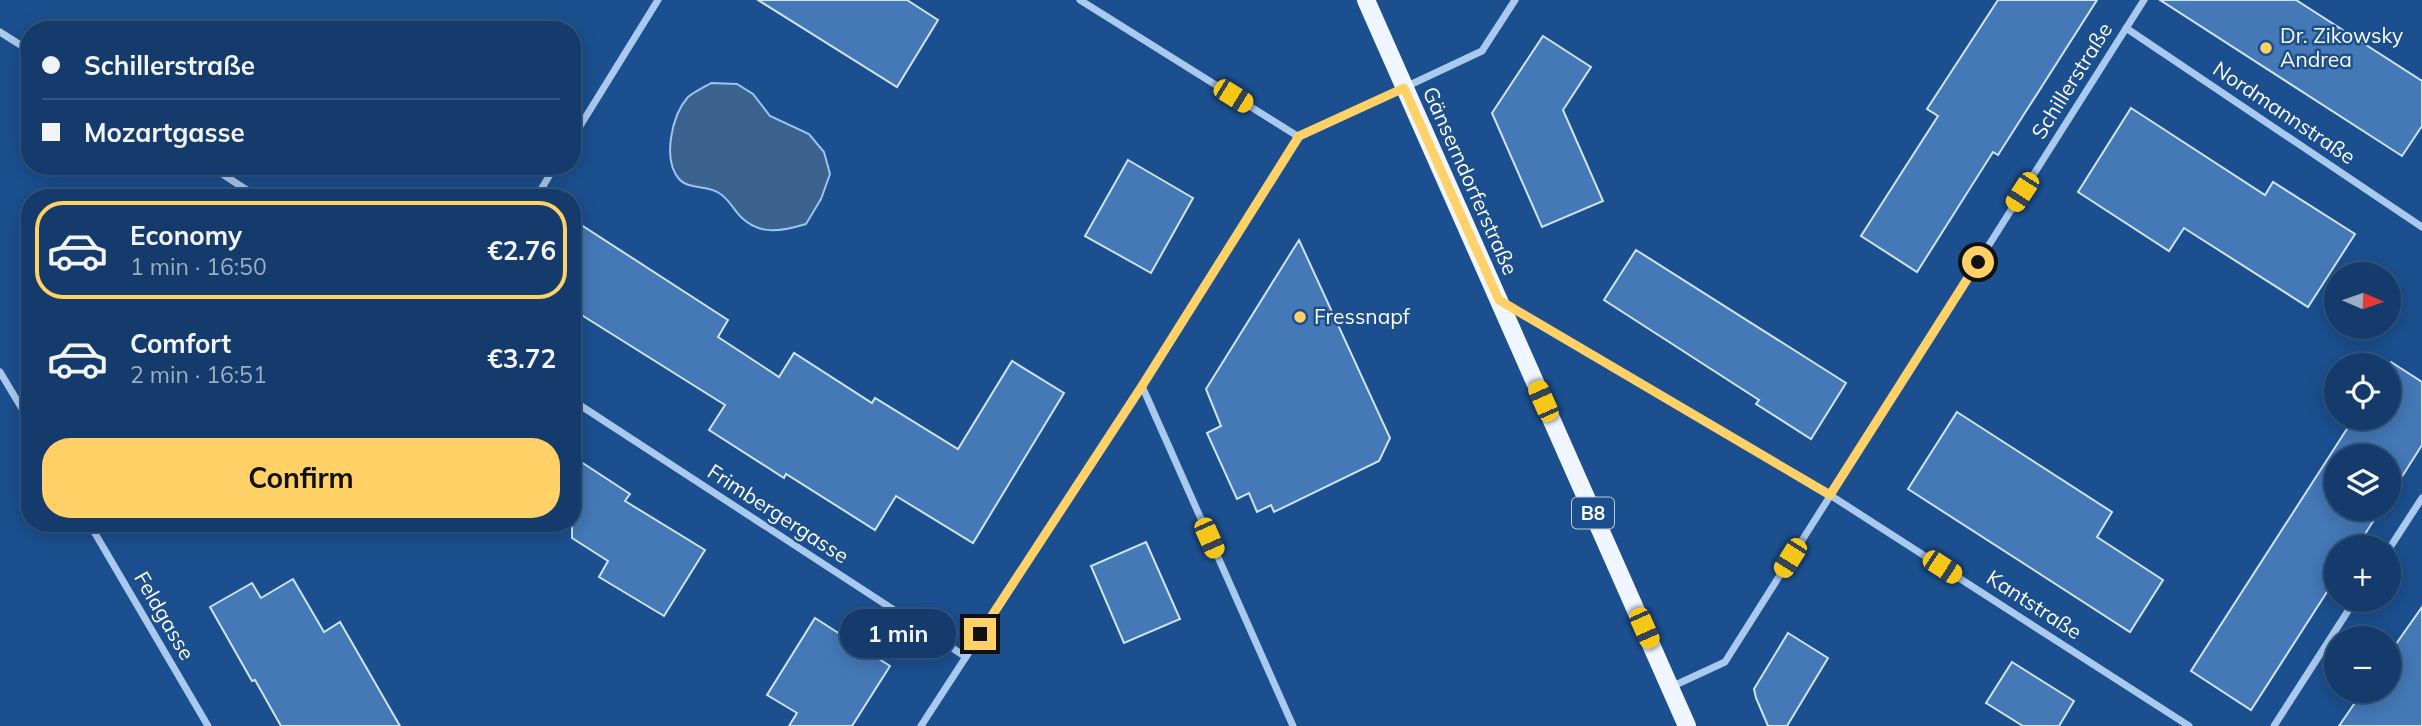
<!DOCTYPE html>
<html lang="en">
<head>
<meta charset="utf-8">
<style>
	body { margin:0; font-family:Mulish,sans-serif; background:#1d4271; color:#f1f3f6; height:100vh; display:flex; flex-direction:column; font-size:26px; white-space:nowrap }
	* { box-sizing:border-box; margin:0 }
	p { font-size:23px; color:#9dadc1 }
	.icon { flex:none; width:38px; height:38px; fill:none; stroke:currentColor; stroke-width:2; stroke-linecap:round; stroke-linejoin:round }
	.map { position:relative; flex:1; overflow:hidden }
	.details { position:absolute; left:21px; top:189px; width:560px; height:343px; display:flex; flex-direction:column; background:#143b6b; border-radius:28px; box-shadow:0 4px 18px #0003,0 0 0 2px #33557e }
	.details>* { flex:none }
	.guide { position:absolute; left:21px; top:21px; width:560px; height:154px; border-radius:28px; box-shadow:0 4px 18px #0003,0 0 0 2px #33557e; display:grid; align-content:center; height:154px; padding:0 21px; background:#143b6b }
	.needle { width:46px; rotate:92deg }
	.fabs { position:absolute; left:2324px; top:262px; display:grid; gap:14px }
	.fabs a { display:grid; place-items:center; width:77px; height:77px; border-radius:50%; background:#143b6b; box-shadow:0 4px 18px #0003,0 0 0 2px #33557e; font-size:35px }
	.end { position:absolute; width:32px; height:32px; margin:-16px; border:9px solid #ffd166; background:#111; box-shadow:0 0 0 4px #111 }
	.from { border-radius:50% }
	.bubble { position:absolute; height:49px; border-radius:24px; background:#143b6b; box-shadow:0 4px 18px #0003,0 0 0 2px #33557e; font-size:23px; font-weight:700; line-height:49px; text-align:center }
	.car { position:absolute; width:21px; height:42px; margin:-21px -10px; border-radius:9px; box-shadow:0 0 5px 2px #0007; background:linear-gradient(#f5c518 24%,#345 0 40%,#f5c518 0 76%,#345 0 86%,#f5c518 0) }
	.guide b { display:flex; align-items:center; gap:24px; height:66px; font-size:26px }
	.guide b+b { border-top:2px solid #33557e }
	.guide i { width:18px; height:18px; background:#f1f3f6 }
	ul { padding:12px 0 0; list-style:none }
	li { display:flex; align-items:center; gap:21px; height:98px; margin:0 14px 10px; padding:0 7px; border:4px solid transparent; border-radius:28px }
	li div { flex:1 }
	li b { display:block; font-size:26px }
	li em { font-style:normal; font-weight:700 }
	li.on { border-color:#ffd166 }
	li>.icon { width:63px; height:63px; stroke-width:1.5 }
	.cta { display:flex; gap:14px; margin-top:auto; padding:14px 21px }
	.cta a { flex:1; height:80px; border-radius:28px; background:#ffd166; color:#111; font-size:28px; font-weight:700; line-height:80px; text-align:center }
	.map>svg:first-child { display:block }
	.water { fill:#3c6290; stroke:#9cc4f0; stroke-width:2 }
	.building { fill:#4478b7; stroke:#cfe3fa; stroke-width:2 }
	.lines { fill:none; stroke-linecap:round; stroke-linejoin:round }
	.street { stroke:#a9c9ee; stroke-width:7 }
	.primary { stroke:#f0f6ff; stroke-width:18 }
	.route { stroke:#ffd166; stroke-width:9 }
	.poi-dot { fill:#ffd166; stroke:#1b4f8f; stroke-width:2.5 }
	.labels { text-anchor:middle; stroke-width:5; stroke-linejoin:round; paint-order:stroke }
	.shield { fill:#1b4f8f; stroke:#bbcadd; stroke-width:2 }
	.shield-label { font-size:19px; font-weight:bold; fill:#fff }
	.poi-label { font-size:21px; fill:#fff; stroke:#1b4f8f; text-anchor:start }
	.street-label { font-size:21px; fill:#fff; stroke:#1b4f8f }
</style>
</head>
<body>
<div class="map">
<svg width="2422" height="726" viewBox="0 0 2422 726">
	<rect width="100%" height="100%" fill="#1b4f8f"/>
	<!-- water -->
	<path class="water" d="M711,83L737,84L753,94L770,116L809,134L824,152L830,174L821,199L806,224C783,231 760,236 741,217C733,209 729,199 719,193C708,185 689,190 679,179C662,159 672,115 688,97C694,92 704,87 711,83Z"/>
	<!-- building -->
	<g class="building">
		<path d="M758,0H907L938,20L897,87Z"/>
		<path d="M1998,0H2097L1998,155L1993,152L1917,272L1861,236L1938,116L1927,109Z"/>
		<path d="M2160,0H2296L2422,81V126L2402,156Z"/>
		<path d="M1543,36L1591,67L1563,110L1603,201L1542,227L1492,113Z"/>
		<path d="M2131,108L2265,195L2273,182L2355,234L2308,307L2184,228L2169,251L2078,192Z"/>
		<path d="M1128,160L1193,198L1151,273L1085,236Z"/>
		<path d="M572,219L728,320L718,337L779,377L794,353L872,403L875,398L958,449L1012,361L1064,393L973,543L896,496L875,530L786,474L784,478L709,430L725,405L572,309Z"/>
		<path d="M1299,240L1390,438L1379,461L1274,512L1271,505L1257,512L1249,493L1237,499L1207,433L1221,426L1206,389Z"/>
		<path d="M1636,250L1846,383L1811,439L1756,404L1759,400L1604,300Z"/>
		<path d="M2391,362L2422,382V445L2389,497V457H2336V509H2381L2356,548H2336V578L2251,710L2191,671L2354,418H2389L2388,366Z"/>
		<path d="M1957,412L2112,512L2097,537L2163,580L2130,632L1908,489Z"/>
		<path d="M572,456L630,494L625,501L705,550L664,616L599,577L608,561L572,538Z"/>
		<path d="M1146,542L1180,619L1124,643L1091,566Z"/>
		<path d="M293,579L324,632L340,622L400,726H281L255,680L252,681L210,607L252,583L261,598Z"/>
		<path d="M2422,607V726H2339L2363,691H2389V654Z"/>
		<path d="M815,618L890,666L852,726H789L797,713L767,695Z"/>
		<path d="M1788,633L1828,658L1787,726H1768L1756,698L1754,689Z"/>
		<path d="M2012,662L2074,701L2059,726H2023L1986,703Z"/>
	</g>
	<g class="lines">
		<!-- street -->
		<g class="street">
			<path d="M1080,0L1299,137"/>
			<path d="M2126,28L2422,227"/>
			<path d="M0,32L30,51"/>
			<path d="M572,139L658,0"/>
			<path d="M210,166L259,198"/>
			<path d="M536,198L555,166"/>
			<path d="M1505,304L1830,495L2189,726"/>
			<path d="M0,372L30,422"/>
			<path d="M1142,386L1293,726"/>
			<path d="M572,400L966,657"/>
			<path d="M89,523L208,726"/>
			<path d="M2389,549L2422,498"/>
			<path d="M1671,687L1725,662L2144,0"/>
			<path d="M921,726L1142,386L1299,137L1482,51L1515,0"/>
			<path d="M2274,726L2355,600"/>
		</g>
		<!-- primary -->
		<path class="primary" d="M1366,0L1687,726"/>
	</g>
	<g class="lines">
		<!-- route -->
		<path class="route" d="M980,634L1142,386L1299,136L1404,88L1499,300L1830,495L1978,262"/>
	</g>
	<!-- markers -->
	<g class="poi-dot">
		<circle cx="2266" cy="48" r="7"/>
		<circle cx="1300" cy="317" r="7"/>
	</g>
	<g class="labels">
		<!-- shield labels -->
		<rect class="shield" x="1572" y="497.5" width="42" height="31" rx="5"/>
		<g class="shield-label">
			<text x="1593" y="520">B8</text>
		</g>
		<!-- poi labels -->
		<g class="poi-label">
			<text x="2280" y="43">Dr. Zikowsky<tspan x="2280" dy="24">Andrea</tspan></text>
			<text x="1314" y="324">Fressnapf</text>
		</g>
		<!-- street labels -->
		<g class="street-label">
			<text transform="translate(2072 81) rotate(-58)" y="7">Schillerstraße</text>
			<text transform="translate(2284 113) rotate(34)" y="7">Nordmannstraße</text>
			<text transform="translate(1470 181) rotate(66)" y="7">Gänserndorferstraße</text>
			<text transform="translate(778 514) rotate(33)" y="7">Frimbergergasse</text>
			<text transform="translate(2034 605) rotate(33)" y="7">Kantstraße</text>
			<text transform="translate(164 616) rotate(60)" y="7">Feldgasse</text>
		</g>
	</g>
</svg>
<div class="fabs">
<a><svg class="needle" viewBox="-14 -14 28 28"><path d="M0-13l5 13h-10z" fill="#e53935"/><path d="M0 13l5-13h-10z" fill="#9dadc1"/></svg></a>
<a><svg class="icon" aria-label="locate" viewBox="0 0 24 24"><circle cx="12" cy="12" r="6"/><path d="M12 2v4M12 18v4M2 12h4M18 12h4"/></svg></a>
<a><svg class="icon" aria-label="layers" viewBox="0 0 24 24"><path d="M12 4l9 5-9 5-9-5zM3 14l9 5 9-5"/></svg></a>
<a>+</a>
<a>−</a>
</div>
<i class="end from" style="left:1978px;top:262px"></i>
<i class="end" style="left:980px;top:634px"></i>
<div class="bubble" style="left:840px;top:609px;width:116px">1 min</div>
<i class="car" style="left:1233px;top:96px;rotate:122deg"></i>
<i class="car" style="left:2022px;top:192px;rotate:213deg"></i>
<i class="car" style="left:1543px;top:401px;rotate:336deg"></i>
<i class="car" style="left:1209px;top:538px;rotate:156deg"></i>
<i class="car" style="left:1790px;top:558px;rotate:212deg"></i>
<i class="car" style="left:1942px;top:567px;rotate:123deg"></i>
<i class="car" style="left:1644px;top:628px;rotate:156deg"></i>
<div class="guide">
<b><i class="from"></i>Schillerstraße</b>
<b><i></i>Mozartgasse</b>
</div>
<section class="details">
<ul>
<li class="on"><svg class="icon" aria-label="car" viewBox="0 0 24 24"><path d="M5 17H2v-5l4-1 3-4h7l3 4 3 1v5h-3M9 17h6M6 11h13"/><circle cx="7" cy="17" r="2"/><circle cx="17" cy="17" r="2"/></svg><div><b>Economy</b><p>1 min · 16:50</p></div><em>€2.76</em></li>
<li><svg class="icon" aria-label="car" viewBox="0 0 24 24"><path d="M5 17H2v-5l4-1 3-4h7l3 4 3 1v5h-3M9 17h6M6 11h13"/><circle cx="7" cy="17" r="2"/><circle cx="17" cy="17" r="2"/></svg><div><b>Comfort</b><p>2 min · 16:51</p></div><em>€3.72</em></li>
</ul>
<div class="cta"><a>Confirm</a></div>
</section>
</div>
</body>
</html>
